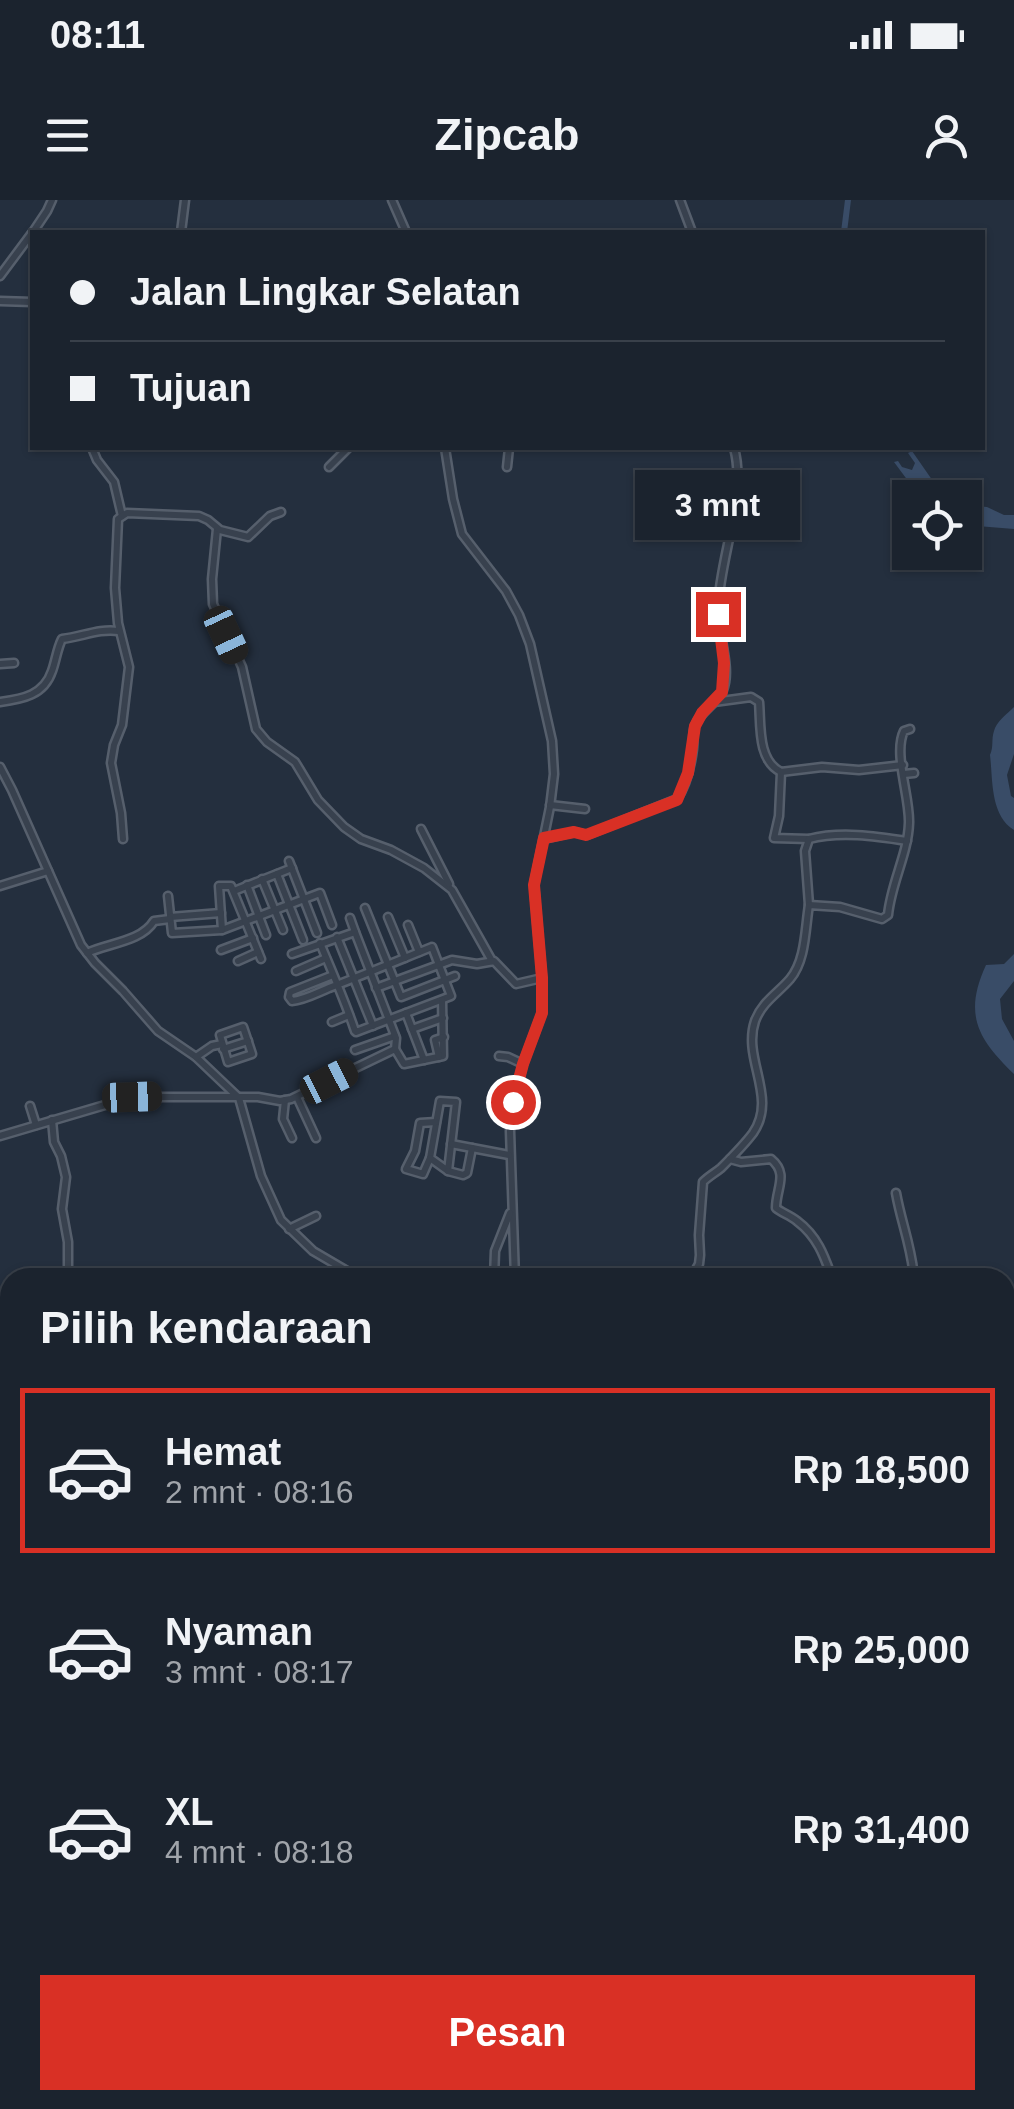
<!DOCTYPE html>
<html lang="id">
<head>
<meta charset="utf-8">
<style>
	body { margin:0; font-family:Arial,sans-serif; background:#282f3a; color:#f1f3f6; height:100vh; display:flex; flex-direction:column; font-size:38px; white-space:nowrap }
	* { box-sizing:border-box; margin:0 }
	p { font-size:32px; color:#a0a4aa }
	.icon { flex:none; width:55px; height:55px; fill:none; stroke:currentColor; stroke-width:2; stroke-linecap:round; stroke-linejoin:round }
	.map { position:relative; flex:1; overflow:hidden }
	.panel { position:absolute; left:0px; top:1068px; width:1015px; height:842px; display:flex; flex-direction:column; background:#1b232e; border-radius:30px 30px 0 0; box-shadow:0 2px 8px #0004,0 0 0 2px #39404a }
	.panel>* { flex:none }
	.top-card { position:absolute; left:30px; top:30px; width:955px; height:220px; border-radius:0px; box-shadow:0 2px 8px #0004,0 0 0 2px #39404a; display:grid; align-content:center; height:220px; padding:0 40px; background:#1b232e }
	.fabs { position:absolute; left:892px; top:280px; display:grid; gap:20px }
	.fabs a { display:grid; place-items:center; width:90px; height:90px; border-radius:0px; background:#1b232e; box-shadow:0 2px 8px #0004,0 0 0 2px #39404a; font-size:50px }
	.end { position:absolute; width:45px; height:45px; margin:-22px; border:12px solid #d93025; background:#fff; box-shadow:0 0 0 5px #fff }
	.from { border-radius:50% }
	.bubble { position:absolute; height:70px; border-radius:0px; background:#1b232e; box-shadow:0 2px 8px #0004,0 0 0 2px #39404a; font-size:32px; font-weight:700; line-height:70px; text-align:center }
	.car { position:absolute; width:30px; height:60px; margin:-30px -15px; border-radius:12px; box-shadow:0 0 8px 2px #0007; background:linear-gradient(#222 24%,#8ab4d8 0 40%,#222 0 76%,#8ab4d8 0 86%,#222 0) }
	.top-card b { display:flex; align-items:center; gap:35px; height:95px; font-size:38px }
	.top-card b+b { border-top:2px solid #39404a }
	.top-card i { width:25px; height:25px; background:#f1f3f6 }
	ul { padding:0; list-style:none }
	li { display:flex; align-items:center; gap:30px; height:165px; margin:0 20px 15px; padding:0 20px; border:5px solid transparent; border-radius:0px }
	li div { flex:1 }
	li b { display:block; font-size:38px }
	li em { font-style:normal; font-weight:700 }
	li.active { border-color:#d93025 }
	li>.icon { width:90px; height:90px; stroke-width:1.5 }
	h2 { padding:0 40px; font-size:45px; line-height:120px }
	.button { display:flex; gap:20px; margin-top:auto; padding:20px 40px }
	.button a { flex:1; height:115px; border-radius:0px; background:#d93025; color:#fff; font-size:40px; font-weight:700; line-height:115px; text-align:center }
	.status { display:flex; justify-content:space-between; align-items:center; height:70px; padding:0 50px; background:#1b232e; direction:ltr }
	.status svg { height:28px; fill:currentColor }
	header { display:flex; justify-content:space-between; align-items:center; height:130px; padding:0 40px; background:#1b232e; font-size:45px; font-weight:700 }
	.map>svg:first-child { display:block }
	.green { fill:#263c3f }
	.water { fill:#394c67 }
	.lines { fill:none; stroke-linecap:round; stroke-linejoin:round }
	.stream { stroke:#394c67; stroke-width:2.5 }
	.river { stroke:#394c67; stroke-width:6 }
	.minor-casing { stroke:#565f6c; stroke-width:11 }
	.minor { stroke:#38414e; stroke-width:6 }
	.route { stroke:#d93025; stroke-width:12 }
</style>
</head>
<body>
<div class="status"><b>08:11</b><svg viewBox="0 0 49 12"><path d="M0 12V9h3v3zM5 12V6h3v6zM10 12V3h3v9zM15 12V0h3v12zM26 1h20v11H26zM47 4h2v5h-2z"/></svg></div>
<header><svg class="icon" aria-label="menu" viewBox="0 0 24 24"><path d="M4 6h16M4 12h16M4 18h16"/></svg>Zipcab<svg class="icon" aria-label="person" viewBox="0 0 24 24"><circle cx="12" cy="8" r="4"/><path d="M4 21q1-7 8-7t8 7"/></svg></header>
<div class="map">
<svg width="1014" height="1909" viewBox="0 0 1014 1909">
	<rect width="100%" height="100%" fill="#242f3e"/>
	<!-- green -->
	<g class="green">
		<path d="M1005,1352L1014,1353V1844L1005,1813Z"/>
		<path d="M0,1433L10,1434V1507L7,1513L0,1514Z"/>
		<path d="M10,1831V1900H143V1905H161V1909H0V1844Z"/>
		<path d="M186,1900H286L260,1902L258,1909H186Z"/>
		<path d="M502,1900H562L566,1909H503Z"/>
		<path d="M568,1900H746L755,1909H571Z"/>
		<path d="M753,1900H863L866,1909H762Z"/>
		<path d="M900,1900H1004L1008,1909H900Z"/>
	</g>
	<!-- water -->
	<g class="water">
		<path d="M912,251L944,297H920L894,262L898,261L902,267L912,270L915,263L908,253Z"/>
		<path d="M965,305L987,307L1004,315H1014V329L965,325Z"/>
		<path d="M1014,507V554L1007,575L1011,596L1014,598V630C990,615 993,580 990,555C994,546 991,540 994,531C996,522 1007,514 1014,507Z"/>
		<path d="M1014,754V781L1000,799L1002,819L1014,841V874C978,839 963,815 986,765L1004,764Z"/>
	</g>
	<g class="lines">
		<!-- stream -->
		<g class="stream">
			<path d="M0,1408L9,1427"/>
			<path d="M210,1900V1909"/>
		</g>
		<!-- river -->
		<path class="river" d="M844,32L848,0"/>
		<!-- minor casing -->
		<g class="minor-casing">
			<g id="minor">
				<path d="M392,0L406,32"/>
				<path d="M680,0L692,32"/>
				<path d="M33,32L47,11L52,0"/>
				<path d="M181,32L185,0"/>
				<path d="M0,76L32,33"/>
				<path d="M0,101L32,102"/>
				<path d="M92,248L97,260L114,282L122,316"/>
				<path d="M445,248L453,299L462,334L506,391L519,415L530,444L552,541L554,574L550,607L534,685L542,778V813L523,864L513,902L510,931L515,1078"/>
				<path d="M329,267L348,248"/>
				<path d="M507,267L509,248"/>
				<path d="M217,329L212,379L213,404L242,467L256,529L267,542L295,562L318,600L344,627L361,639L391,650L424,668L452,690L492,761"/>
				<path d="M0,464L14,463"/>
				<path d="M0,502C23,499 44,495 52,471C56,460 57,449 62,439C82,437 98,428 119,431"/>
				<path d="M714,502L751,497L759,502C761,525 757,560 781,572"/>
				<path d="M0,567L12,590L81,745L95,763L123,791L158,831L196,857L239,898L261,976L281,1020L313,1051L359,1078"/>
				<path d="M904,574L914,573"/>
				<path d="M550,605L585,609"/>
				<path d="M421,629L449,684"/>
				<path d="M123,639L121,613L111,563L114,545L122,525L129,467L118,423L115,388L118,319L127,313L199,316L208,320L220,330L248,337L270,316L281,312"/>
				<path d="M544,639L574,632L587,635L677,599C686,586 691,565 693,549C694,541 692,534 695,526C700,511 717,504 723,490C732,468 717,431 718,407C720,357 747,295 734,248"/>
				<path d="M809,639L774,638L779,616L781,572L822,567L859,570L903,565"/>
				<path d="M289,661L317,733"/>
				<path d="M277,674L303,740"/>
				<path d="M262,679L283,730"/>
				<path d="M247,685L266,735"/>
				<path d="M0,686L48,671"/>
				<path d="M234,691L292,668"/>
				<path d="M168,696L172,733L222,730L320,693L332,725"/>
				<path d="M809,705L805,651L809,639C840,631 875,636 907,641"/>
				<path d="M365,708L401,797L455,776"/>
				<path d="M170,717L221,713"/>
				<path d="M388,717L405,758"/>
				<path d="M350,718L355,732"/>
				<path d="M408,725L419,752"/>
				<path d="M222,730L219,686H231L261,759"/>
				<path d="M337,737L373,826"/>
				<path d="M320,743C332,772 345,801 355,831L356,832L451,796L432,747C397,761 363,775 329,788C317,793 304,800 292,801L289,797L290,792L333,775"/>
				<path d="M221,750L253,738"/>
				<path d="M87,753C108,743 141,742 154,721L170,719"/>
				<path d="M238,761L258,752"/>
				<path d="M296,771L326,758"/>
				<path d="M376,788L452,760L477,764L494,761L516,784L542,778"/>
				<path d="M406,813L424,860"/>
				<path d="M332,822L349,815"/>
				<path d="M243,827L252,854L228,862L220,835Z"/>
				<path d="M412,829L443,818"/>
				<path d="M223,849L248,841"/>
				<path d="M395,849L404,864L443,856L442,800"/>
				<path d="M355,850L395,836"/>
				<path d="M499,856L508,857L523,864"/>
				<path d="M196,857L212,846L222,844"/>
				<path d="M439,857L435,840L444,837"/>
				<path d="M297,897L316,938"/>
				<path d="M285,900L283,919L292,938"/>
				<path d="M440,901L456,902L448,971L430,958Z"/>
				<path d="M30,906L36,925"/>
				<path d="M52,920L54,942L61,956L66,977L62,1009L68,1042V1078"/>
				<path d="M0,936L132,897H258L280,901L291,899L395,849L396,838L355,732L292,754"/>
				<path d="M451,944L509,955"/>
				<path d="M430,958L423,974L406,969L415,951L420,923L436,922"/>
				<path d="M730,959L741,962L771,959C789,974 776,988 776,1008C782,1013 790,1015 797,1021C817,1036 824,1055 832,1078"/>
				<path d="M448,971L463,975L467,973L472,948"/>
				<path d="M896,993C901,1022 912,1048 914,1078"/>
				<path d="M289,1029L316,1016"/>
				<path d="M494,1078L495,1051L510,1013"/>
				<path d="M691,1078L699,1064L700,1055L699,1035L703,982C709,976 715,973 721,968C732,957 744,945 753,933C778,897 742,859 755,821C762,802 778,793 790,779C806,760 805,729 809,705L840,707L882,719L888,715C891,683 908,654 909,623C910,597 893,553 904,531L910,529"/>
				<path d="M0,1331L10,1335"/>
				<path d="M0,1430H10"/>
				<path d="M1005,1465L1014,1463"/>
				<path d="M0,1612H10"/>
				<path d="M442,1900V1909"/>
				<path d="M470,1900V1909"/>
				<path d="M751,1900L759,1909"/>
				<path d="M885,1900L887,1909"/>
				<path d="M184,1909V1900"/>
				<path d="M292,1909V1900"/>
			</g>
		</g>
		<!-- minor -->
		<use href="#minor" class="minor"/>
	</g>
	<g class="lines">
		<!-- route -->
		<path class="route" d="M513,902L523,864L542,813V778L534,685L544,638L574,632L586,635L677,600L688,573L695,526L702,513L722,492L724,463L718,414"/>
	</g>
</svg>
<div class="fabs">
<a><svg class="icon" aria-label="locate" viewBox="0 0 24 24"><circle cx="12" cy="12" r="6"/><path d="M12 2v4M12 18v4M2 12h4M18 12h4"/></svg></a>
</div>
<i class="end from" style="left:513px;top:902px"></i>
<i class="end" style="left:718px;top:414px"></i>
<div class="bubble" style="left:635px;top:270px;width:165px">3 mnt</div>
<i class="car" style="left:226px;top:435px;rotate:155deg"></i>
<i class="car" style="left:329px;top:881px;rotate:63deg"></i>
<i class="car" style="left:132px;top:897px;rotate:88deg"></i>
<div class="top-card">
<b><i class="from"></i>Jalan Lingkar Selatan</b>
<b><i></i>Tujuan</b>
</div>
<section class="panel">
<h2>Pilih kendaraan</h2>
<ul>
<li class="active"><svg class="icon" aria-label="car" viewBox="0 0 24 24"><path d="M5 17H2v-5l4-1 3-4h7l3 4 3 1v5h-3M9 17h6M6 11h13"/><circle cx="7" cy="17" r="2"/><circle cx="17" cy="17" r="2"/></svg><div><b>Hemat</b><p>2 mnt · 08:16</p></div><em>Rp 18,500</em></li>
<li><svg class="icon" aria-label="car" viewBox="0 0 24 24"><path d="M5 17H2v-5l4-1 3-4h7l3 4 3 1v5h-3M9 17h6M6 11h13"/><circle cx="7" cy="17" r="2"/><circle cx="17" cy="17" r="2"/></svg><div><b>Nyaman</b><p>3 mnt · 08:17</p></div><em>Rp 25,000</em></li>
<li><svg class="icon" aria-label="car" viewBox="0 0 24 24"><path d="M5 17H2v-5l4-1 3-4h7l3 4 3 1v5h-3M9 17h6M6 11h13"/><circle cx="7" cy="17" r="2"/><circle cx="17" cy="17" r="2"/></svg><div><b>XL</b><p>4 mnt · 08:18</p></div><em>Rp 31,400</em></li>
</ul>
<div class="button"><a>Pesan</a></div>
</section>
</div>
</body>
</html>
